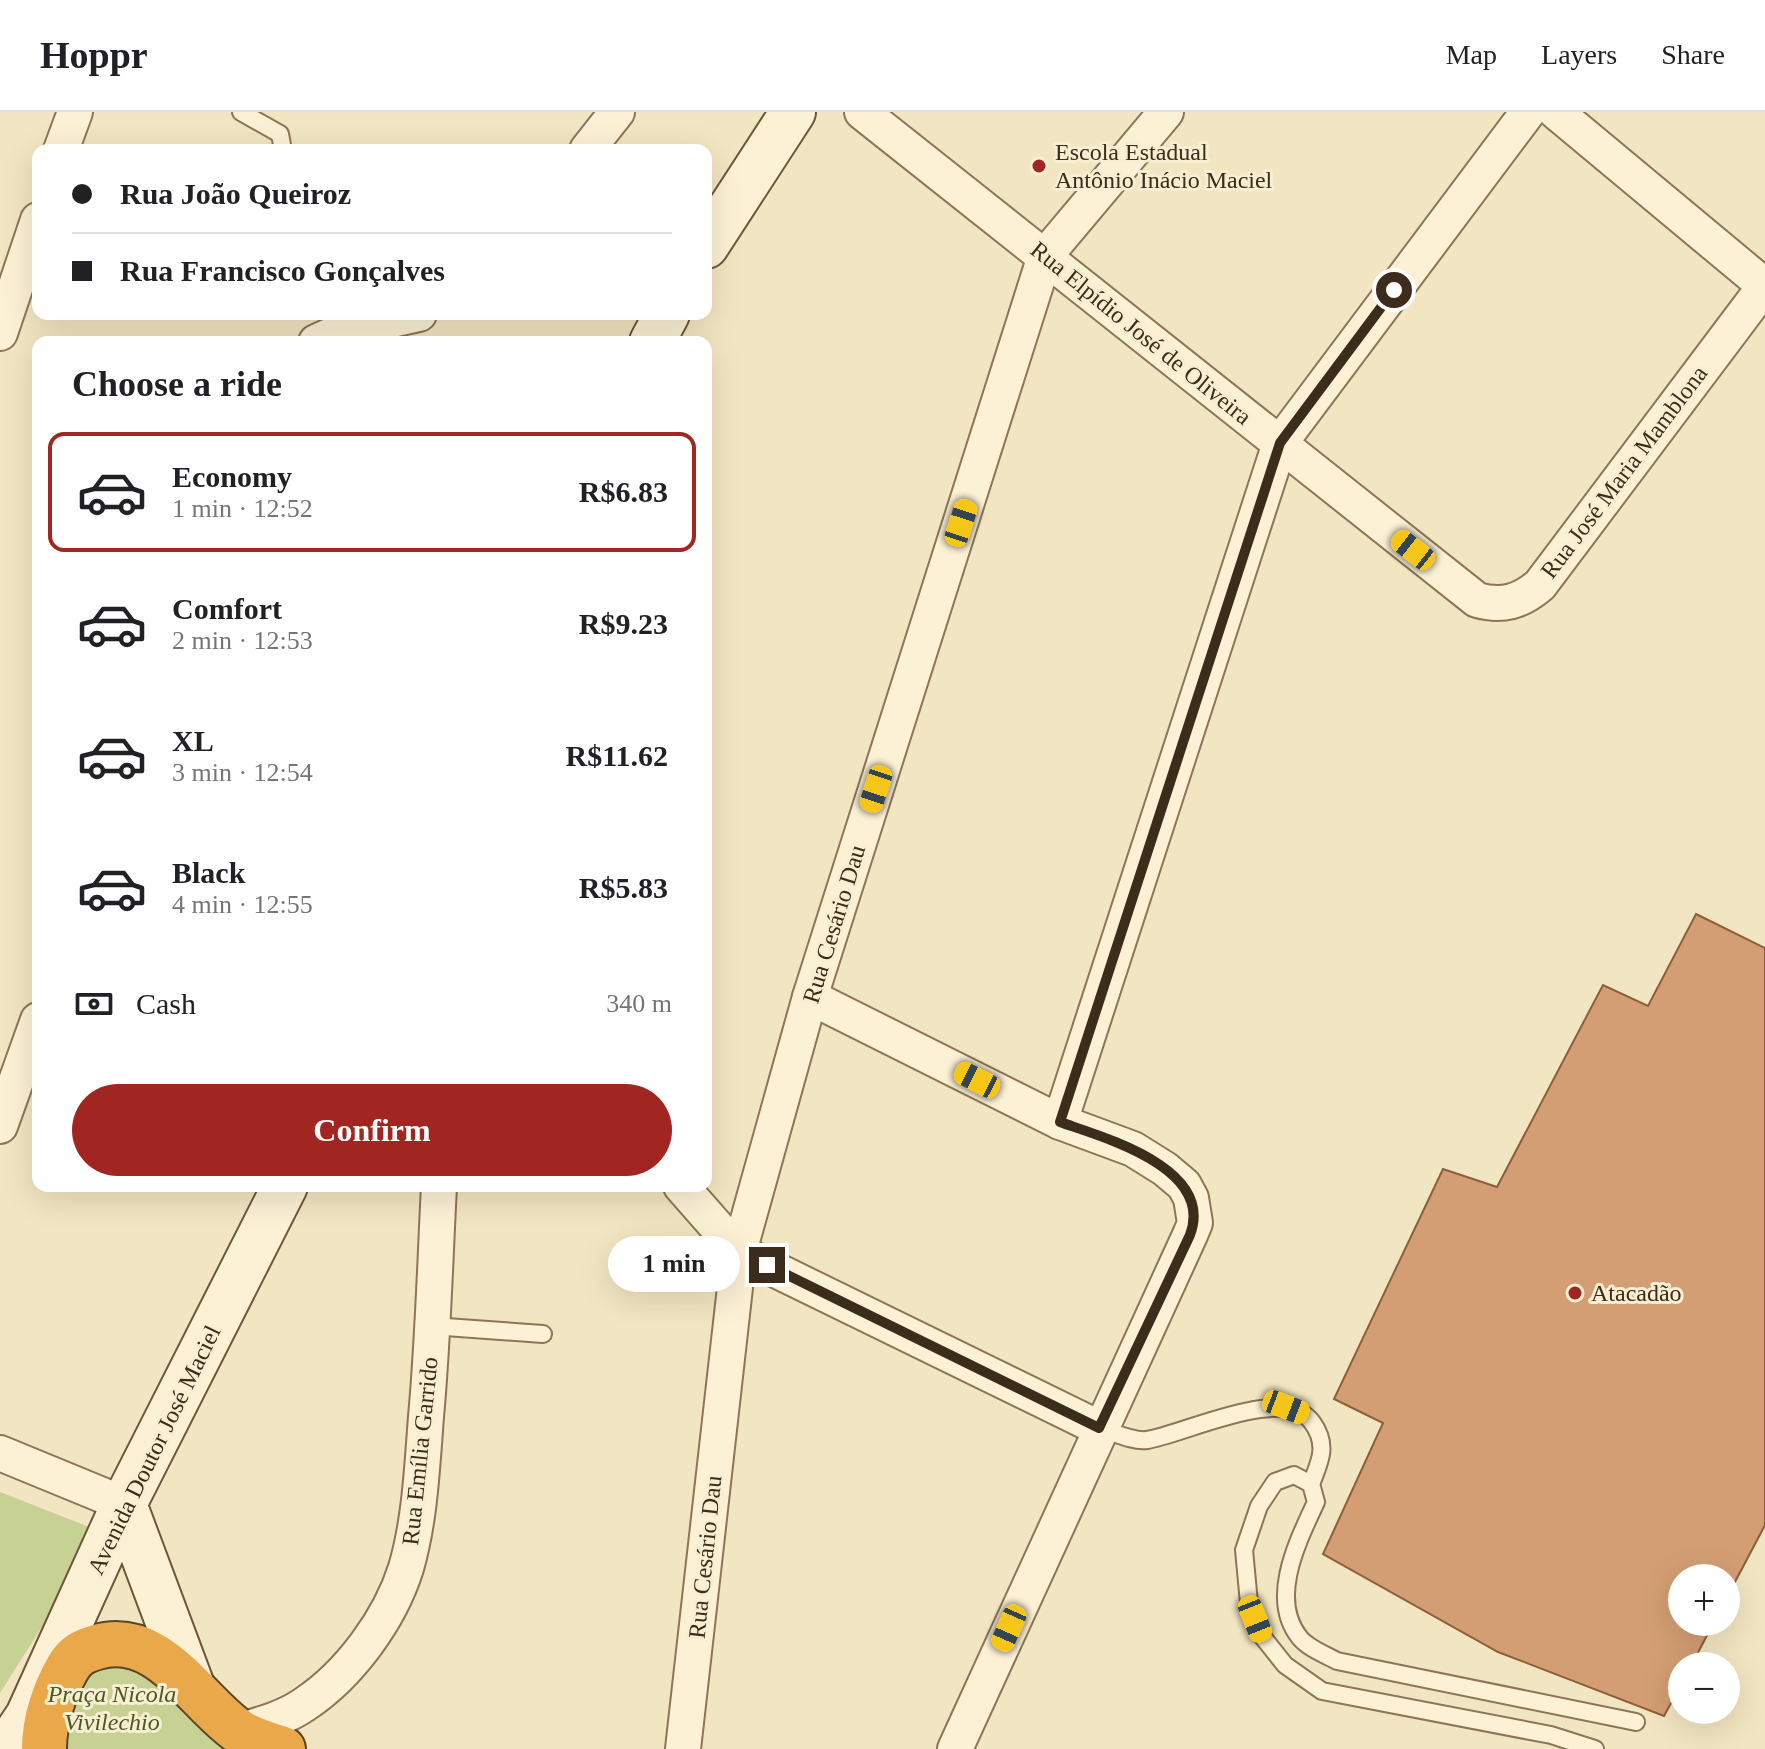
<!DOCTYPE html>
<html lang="en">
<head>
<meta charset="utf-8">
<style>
	body { margin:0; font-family:"Times New Roman",serif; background:#f2f2f2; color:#202124; height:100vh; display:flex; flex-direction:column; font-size:30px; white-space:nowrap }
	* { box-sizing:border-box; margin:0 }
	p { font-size:26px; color:#757577 }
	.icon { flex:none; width:44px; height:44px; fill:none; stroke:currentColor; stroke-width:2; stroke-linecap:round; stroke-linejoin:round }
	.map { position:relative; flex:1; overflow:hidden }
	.sheet { position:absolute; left:32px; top:224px; width:680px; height:856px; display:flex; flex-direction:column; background:#fff; border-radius:16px; box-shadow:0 8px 32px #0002 }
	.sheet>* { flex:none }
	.hud { position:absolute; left:32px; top:32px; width:680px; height:176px; border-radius:16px; box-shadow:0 8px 32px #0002; display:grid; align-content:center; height:176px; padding:0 40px; background:#fff }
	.tools { position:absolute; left:1668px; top:1452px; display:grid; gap:16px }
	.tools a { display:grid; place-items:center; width:72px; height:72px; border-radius:50%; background:#fff; box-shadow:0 8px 32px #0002; font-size:40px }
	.end { position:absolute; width:36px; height:36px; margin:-18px; border:10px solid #3b2c1c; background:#fff; box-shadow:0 0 0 4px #fff }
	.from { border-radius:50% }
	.bubble { position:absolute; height:56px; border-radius:28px; background:#fff; box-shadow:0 8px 32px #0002; font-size:26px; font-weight:700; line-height:56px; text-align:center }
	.car { position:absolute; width:24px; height:48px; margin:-24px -12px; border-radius:10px; box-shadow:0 0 6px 2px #0007; background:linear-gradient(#f5c518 24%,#345 0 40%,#f5c518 0 76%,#345 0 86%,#f5c518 0) }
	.hud b { display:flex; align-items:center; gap:28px; height:76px; font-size:30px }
	.hud b+b { border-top:2px solid #e0e0e0 }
	.hud i { width:20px; height:20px; background:#202124 }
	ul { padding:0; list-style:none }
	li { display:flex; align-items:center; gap:24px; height:120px; margin:0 16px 12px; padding:0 24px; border:4px solid transparent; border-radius:16px }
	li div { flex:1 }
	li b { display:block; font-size:30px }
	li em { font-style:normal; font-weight:700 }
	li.selected { border-color:#a12521 }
	li>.icon { width:72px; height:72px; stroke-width:1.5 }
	h2 { padding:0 40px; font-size:36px; line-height:96px }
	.pay { display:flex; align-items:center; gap:20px; height:88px; padding:0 40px; font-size:30px }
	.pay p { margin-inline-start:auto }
	.button { display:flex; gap:16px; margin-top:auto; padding:16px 40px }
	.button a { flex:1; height:92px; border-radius:48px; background:#a12521; color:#fff; font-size:32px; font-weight:700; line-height:92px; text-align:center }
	header { display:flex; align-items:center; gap:48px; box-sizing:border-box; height:112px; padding:0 40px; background:#fff; border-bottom:2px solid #e0e0e0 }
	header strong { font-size:38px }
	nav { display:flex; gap:44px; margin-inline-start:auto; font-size:28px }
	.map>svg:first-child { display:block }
	.green { fill:#c7d194 }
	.building { fill:#d39e73; stroke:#8e5e3a; stroke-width:2 }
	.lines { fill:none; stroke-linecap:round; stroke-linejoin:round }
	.lane-casing { stroke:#8d7557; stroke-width:20 }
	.street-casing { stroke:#8d7557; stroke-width:38 }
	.secondary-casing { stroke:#6e563a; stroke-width:48 }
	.highway-casing { stroke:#5a432b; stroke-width:48 }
	.lane { stroke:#fcf1d5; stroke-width:16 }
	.street { stroke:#fcf1d5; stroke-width:34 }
	.secondary { stroke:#fcf1d5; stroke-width:44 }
	.highway { stroke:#e9a84a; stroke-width:44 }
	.route { stroke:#3b2c1c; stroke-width:10 }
	.poi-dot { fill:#a12521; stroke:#f8eed1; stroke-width:3 }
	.labels { text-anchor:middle; stroke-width:6; stroke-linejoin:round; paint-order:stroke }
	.poi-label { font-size:24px; fill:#3b2c1c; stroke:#f8eed1; text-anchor:start }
	.street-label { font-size:24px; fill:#3b2c1c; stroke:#f8eed1 }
	.park-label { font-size:24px; font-style:italic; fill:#495921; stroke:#f8eed1 }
</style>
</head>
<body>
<header>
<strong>Hoppr</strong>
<nav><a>Map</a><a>Layers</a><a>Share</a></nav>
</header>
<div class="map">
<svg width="1765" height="1637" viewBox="0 0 1765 1637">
	<rect width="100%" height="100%" fill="#f2e5c1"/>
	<!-- green -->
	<g class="green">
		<path d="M0,1380L102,1420L0,1581Z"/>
		<path d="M124,1552L148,1563L217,1626L223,1637H63L64,1607L82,1560Z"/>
	</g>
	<!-- building -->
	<path class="building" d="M1696,802L1765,836V1413L1726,1487V1466H1682V1510H1714L1691,1554H1682V1571L1664,1604L1498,1540L1323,1442L1383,1311L1334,1287L1443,1057L1497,1075L1603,873L1648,894Z"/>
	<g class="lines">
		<!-- lane casing -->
		<g class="lane-casing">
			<g id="lane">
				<path d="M241,0L280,22L283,38"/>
				<path d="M432,1214L543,1222"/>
				<path d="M1099,1316C1113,1320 1133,1330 1147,1328C1185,1322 1284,1272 1312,1310C1328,1332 1321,1348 1311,1372"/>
				<path d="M1595,1637L1551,1623L1322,1579L1285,1553L1262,1524L1249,1491L1244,1438L1259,1394L1275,1370L1294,1363L1311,1372L1316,1390C1298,1429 1268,1487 1300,1526C1308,1536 1326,1543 1337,1549L1636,1610"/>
			</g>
		</g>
		<!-- street casing -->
		<g class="street-casing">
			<g id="street">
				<path d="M862,0L1477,488C1502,495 1520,490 1540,473L1765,174"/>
				<path d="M1556,0L1765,174"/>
				<path d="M61,38L75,0"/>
				<path d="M587,38L617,0"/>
				<path d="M0,221L38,108"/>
				<path d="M316,230L338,220L419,202"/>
				<path d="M810,885L1060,1010L1133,1037L1165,1057L1184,1073L1191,1086L1195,1111L1190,1123L955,1637"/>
				<path d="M1060,1010L1280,331L1528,0"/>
				<path d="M0,1014L38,908"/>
				<path d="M681,1074L739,1140L1099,1316"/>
				<path d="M0,1341L124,1392"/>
				<path d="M238,1619C262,1612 285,1606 305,1592C350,1562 390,1507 406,1456C420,1408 422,1356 426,1305C433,1228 435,1151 439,1074"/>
				<path d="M683,1637L739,1140L810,885L1045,144L1166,0"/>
			</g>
		</g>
		<!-- secondary casing -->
		<g class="secondary-casing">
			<g id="secondary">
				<path d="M706,134L793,0"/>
				<path d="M652,230L667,202"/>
				<path d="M124,1392L192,1574"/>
				<path d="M6,1637L28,1604L124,1392L285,1074"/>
			</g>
		</g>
		<!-- highway casing -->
		<g class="highway-casing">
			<path id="highway" d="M44,1637C44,1609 54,1579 68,1555C75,1543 83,1539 97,1535C158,1517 195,1588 237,1618C249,1627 268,1632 283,1637"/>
		</g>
		<!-- lane -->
		<use href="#lane" class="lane"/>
		<!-- street -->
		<use href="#street" class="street"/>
		<!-- secondary -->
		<use href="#secondary" class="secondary"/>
		<!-- highway -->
		<use href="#highway" class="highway"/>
	</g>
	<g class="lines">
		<!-- route -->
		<path class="route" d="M767,1153L1099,1316L1190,1123C1215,1056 1105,1026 1060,1010L1280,331L1394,178"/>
	</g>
	<!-- markers -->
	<g class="poi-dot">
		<circle cx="1039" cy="54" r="8"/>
		<circle cx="1575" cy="1181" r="8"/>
	</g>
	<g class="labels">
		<!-- poi labels -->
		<g class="poi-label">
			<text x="1055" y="48">Escola Estadual<tspan x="1055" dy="28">Antônio Inácio Maciel</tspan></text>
			<text x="1591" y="1189">Atacadão</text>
		</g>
		<!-- street labels -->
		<g class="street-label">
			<text transform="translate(1141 221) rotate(39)" y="8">Rua Elpídio José de Oliveira</text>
			<text transform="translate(1624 360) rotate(-53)" y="8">Rua José Maria Mamblona</text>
			<text transform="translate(834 812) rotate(-73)" y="8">Rua Cesário Dau</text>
			<text transform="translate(154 1338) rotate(-64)" y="8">Avenida Doutor José Maciel</text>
			<text transform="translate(420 1339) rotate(-84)" y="8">Rua Emília Garrido</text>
			<text transform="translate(705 1445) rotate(-84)" y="8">Rua Cesário Dau</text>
		</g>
		<!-- park labels -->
		<g class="park-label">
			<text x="112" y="1590">Praça Nicola<tspan x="112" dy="28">Vivilechio</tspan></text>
		</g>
	</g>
</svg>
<div class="tools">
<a>+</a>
<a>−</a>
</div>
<i class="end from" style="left:1394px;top:178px"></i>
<i class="end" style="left:767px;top:1153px"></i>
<div class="bubble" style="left:608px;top:1124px;width:132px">1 min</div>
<i class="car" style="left:961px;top:411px;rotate:18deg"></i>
<i class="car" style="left:1413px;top:438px;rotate:308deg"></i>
<i class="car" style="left:876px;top:677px;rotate:198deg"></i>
<i class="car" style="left:977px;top:968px;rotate:297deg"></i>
<i class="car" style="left:1286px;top:1295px;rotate:111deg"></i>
<i class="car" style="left:1255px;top:1507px;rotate:158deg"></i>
<i class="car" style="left:1009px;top:1516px;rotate:204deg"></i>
<div class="hud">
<b><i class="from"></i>Rua João Queiroz</b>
<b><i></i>Rua Francisco Gonçalves</b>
</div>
<section class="sheet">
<h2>Choose a ride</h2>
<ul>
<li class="selected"><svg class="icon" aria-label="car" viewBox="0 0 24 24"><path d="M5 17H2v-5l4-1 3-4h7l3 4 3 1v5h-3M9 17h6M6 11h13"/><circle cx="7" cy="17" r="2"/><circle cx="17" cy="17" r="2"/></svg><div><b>Economy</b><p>1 min · 12:52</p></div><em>R$6.83</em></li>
<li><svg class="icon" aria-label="car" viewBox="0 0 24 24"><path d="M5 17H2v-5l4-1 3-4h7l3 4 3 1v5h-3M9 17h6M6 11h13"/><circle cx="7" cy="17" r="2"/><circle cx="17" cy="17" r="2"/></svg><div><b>Comfort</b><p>2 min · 12:53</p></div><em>R$9.23</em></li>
<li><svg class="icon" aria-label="car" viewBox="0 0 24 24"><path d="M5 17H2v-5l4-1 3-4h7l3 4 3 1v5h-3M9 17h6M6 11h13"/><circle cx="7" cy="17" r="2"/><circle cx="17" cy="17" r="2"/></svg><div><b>XL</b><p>3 min · 12:54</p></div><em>R$11.62</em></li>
<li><svg class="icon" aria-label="car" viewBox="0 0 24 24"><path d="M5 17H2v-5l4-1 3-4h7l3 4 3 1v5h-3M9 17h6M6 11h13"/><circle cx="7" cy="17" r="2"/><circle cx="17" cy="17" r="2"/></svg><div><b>Black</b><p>4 min · 12:55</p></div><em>R$5.83</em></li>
</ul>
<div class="pay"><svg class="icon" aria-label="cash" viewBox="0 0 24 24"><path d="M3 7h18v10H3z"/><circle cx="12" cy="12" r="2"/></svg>Cash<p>340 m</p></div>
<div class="button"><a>Confirm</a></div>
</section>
</div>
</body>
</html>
